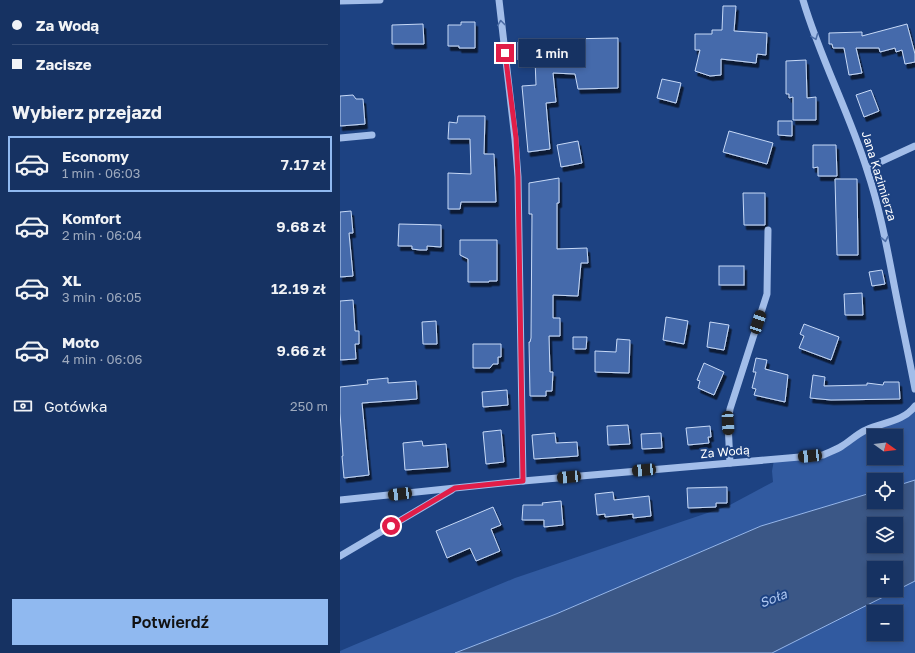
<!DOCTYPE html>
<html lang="pl">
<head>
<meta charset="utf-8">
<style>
	body { margin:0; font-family:"Golos Text",sans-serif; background:#233e6b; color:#f1f3f6; height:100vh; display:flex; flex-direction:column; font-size:15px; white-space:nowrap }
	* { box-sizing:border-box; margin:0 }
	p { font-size:13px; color:#9eaabe }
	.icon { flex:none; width:22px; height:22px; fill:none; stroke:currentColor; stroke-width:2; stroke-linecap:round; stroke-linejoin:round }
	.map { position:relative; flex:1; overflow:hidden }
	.sheet { display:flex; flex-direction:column; background:#163262; width:340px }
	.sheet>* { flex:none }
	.guide { display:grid; align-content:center; height:88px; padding:0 12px; background:#163262 }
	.needle { width:26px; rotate:105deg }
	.controls { position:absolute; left:527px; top:429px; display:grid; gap:8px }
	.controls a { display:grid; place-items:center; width:36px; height:36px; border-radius:0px; background:#163262; box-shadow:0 2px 6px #0003,0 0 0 1px #354d77; font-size:20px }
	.end { position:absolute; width:18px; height:18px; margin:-9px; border:5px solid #e11d48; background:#fff; box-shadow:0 0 0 2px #fff }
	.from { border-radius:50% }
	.bubble { position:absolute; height:28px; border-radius:0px; background:#163262; box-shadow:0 2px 6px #0003,0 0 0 1px #354d77; font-size:13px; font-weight:600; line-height:28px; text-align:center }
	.car { position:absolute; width:12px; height:24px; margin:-12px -6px; border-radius:5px; box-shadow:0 0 3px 1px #0007; background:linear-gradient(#222 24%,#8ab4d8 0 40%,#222 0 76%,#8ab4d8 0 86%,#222 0) }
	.guide b { display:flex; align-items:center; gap:14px; height:38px; font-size:15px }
	.guide b+b { border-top:1px solid #354d77 }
	.guide i { width:10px; height:10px; background:#f1f3f6 }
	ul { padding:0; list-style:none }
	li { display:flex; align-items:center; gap:12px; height:56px; margin:0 8px 6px; padding:0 4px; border:2px solid transparent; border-radius:0px }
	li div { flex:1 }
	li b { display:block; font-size:15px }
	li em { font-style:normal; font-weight:600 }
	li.current { border-color:#90b9f0 }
	li>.icon { width:36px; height:36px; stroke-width:1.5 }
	h2 { padding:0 12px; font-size:18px; line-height:48px }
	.pay { display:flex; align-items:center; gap:10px; height:44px; padding:0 12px; font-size:15px }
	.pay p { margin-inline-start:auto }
	.primary-button { display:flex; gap:8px; margin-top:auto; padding:8px 12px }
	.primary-button a { flex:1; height:46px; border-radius:0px; background:#90b9f0; color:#111; font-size:16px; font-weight:600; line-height:46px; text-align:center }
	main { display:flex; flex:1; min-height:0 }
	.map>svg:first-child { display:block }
	.green { fill:#315aa0; fill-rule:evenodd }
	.water { fill:#3b5786; stroke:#96b7eb; fill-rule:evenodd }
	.building { fill:#456bab; stroke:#c7d9f7; filter:url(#shadow) }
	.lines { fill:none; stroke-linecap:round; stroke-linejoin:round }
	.minor { stroke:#a2bde9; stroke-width:7 }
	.oneway { stroke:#4c6da6 }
	.route { stroke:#e11d48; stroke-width:5 }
	.labels { text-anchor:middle; stroke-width:4; stroke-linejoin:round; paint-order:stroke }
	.street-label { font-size:12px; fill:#fff; stroke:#1d4282 }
	.water-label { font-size:13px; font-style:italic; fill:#aec7f1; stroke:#1d4282 }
</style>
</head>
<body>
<main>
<section class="sheet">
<div class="guide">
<b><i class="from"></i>Za Wodą</b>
<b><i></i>Zacisze</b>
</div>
<h2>Wybierz przejazd</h2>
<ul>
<li class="current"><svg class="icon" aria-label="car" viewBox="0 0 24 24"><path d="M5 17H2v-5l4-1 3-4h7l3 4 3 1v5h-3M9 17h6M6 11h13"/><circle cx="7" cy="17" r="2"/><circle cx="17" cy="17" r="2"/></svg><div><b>Economy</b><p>1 min · 06:03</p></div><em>7.17 zł</em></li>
<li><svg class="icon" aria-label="car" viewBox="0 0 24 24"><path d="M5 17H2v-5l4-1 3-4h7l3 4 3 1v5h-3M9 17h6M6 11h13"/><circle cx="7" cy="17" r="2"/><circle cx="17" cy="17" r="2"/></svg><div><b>Komfort</b><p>2 min · 06:04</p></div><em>9.68 zł</em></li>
<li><svg class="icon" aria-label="car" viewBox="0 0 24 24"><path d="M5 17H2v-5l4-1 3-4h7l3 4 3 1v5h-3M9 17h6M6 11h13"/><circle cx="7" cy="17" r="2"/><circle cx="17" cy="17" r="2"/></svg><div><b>XL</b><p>3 min · 06:05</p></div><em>12.19 zł</em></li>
<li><svg class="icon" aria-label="car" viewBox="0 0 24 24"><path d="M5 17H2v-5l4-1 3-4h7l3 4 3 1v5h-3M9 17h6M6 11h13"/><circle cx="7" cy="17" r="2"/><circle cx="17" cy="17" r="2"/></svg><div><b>Moto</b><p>4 min · 06:06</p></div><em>9.66 zł</em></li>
</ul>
<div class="pay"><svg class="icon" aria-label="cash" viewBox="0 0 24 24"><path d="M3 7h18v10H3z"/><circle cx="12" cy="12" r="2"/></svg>Gotówka<p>250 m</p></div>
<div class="primary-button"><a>Potwierdź</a></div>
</section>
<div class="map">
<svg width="575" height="653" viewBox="0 0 575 653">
	<defs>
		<filter id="shadow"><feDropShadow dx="2.5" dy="4.5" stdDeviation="0" flood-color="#0009"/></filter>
	</defs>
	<rect width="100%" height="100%" fill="#1d4282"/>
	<!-- green -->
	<g class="green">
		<path d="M575,406V480L556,486V480H534V492L421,526L216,614L115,653H0V651L14,645L175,578L388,506L433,482L432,471L434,460L483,455L526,430L548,423ZM534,436H556V458H534Z"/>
		<path d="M575,581V653H432ZM534,612H556V634H534Z"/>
	</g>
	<!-- water -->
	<path class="water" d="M575,480V581L432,653H115L216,614L421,526L534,492V502H556V486ZM534,524H556V546H534ZM534,568H556V590H534Z"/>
	<!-- building -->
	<g class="building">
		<path d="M383,6H396L394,31L427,33L426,55L417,54L416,63L381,59V75L370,76L355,71L360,50H355V34H372V30H382Z"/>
		<path d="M121,22H135V48H119V46H108V25H121Z"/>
		<path d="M83,24L84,44H52V25Z"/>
		<path d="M567,24L575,54V62L565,64L562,50L556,52L555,48L540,52L539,48H516L522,73L509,75L504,48H493L492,44H489V33L522,32V36Z"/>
		<path d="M278,38V88L238,89L235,74L213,73L216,102L206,103L210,149L188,152L182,86L196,85L195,59L178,60V42L222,39Z"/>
		<path d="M466,60L467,98L476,97V120H453V97L449,98V94H446V61Z"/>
		<path d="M322,79L341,83L336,103L317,98Z"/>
		<path d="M531,90L539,111L524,117L516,95Z"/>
		<path d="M13,95L16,99H23L25,124L0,126V96Z"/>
		<path d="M118,116H145L144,154H154L156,202H121L120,209H108V173L131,174L130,139H108L109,122L117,123Z"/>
		<path d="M438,121H452V136L438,135Z"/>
		<path d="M389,131L433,143L427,164L383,152Z"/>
		<path d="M238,141L242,163L221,167L217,145Z"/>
		<path d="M473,145H496L497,176H478V167L473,168Z"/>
		<path d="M219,178V203H217V249L247,248L248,263H241L238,296L213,295V318H220V336H209L210,372H213L212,391H206V396H190L189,342H190L191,338L192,214H189V183Z"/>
		<path d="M495,179H517L518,255H497Z"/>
		<path d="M403,193H425V225H404Z"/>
		<path d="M11,211L13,233H9L13,276L0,277V212Z"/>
		<path d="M59,224L101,225V247L87,246V250H80L72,249V246H58Z"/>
		<path d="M120,240H157V281H149V282H128V259L120,255Z"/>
		<rect x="379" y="266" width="25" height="19"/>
		<path d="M542,270L545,284L532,286L529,272Z"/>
		<path d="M522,293L523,315H505L504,294Z"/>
		<path d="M13,300L15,331H19V344H15L16,359L0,360V301Z"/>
		<path d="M326,317L348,321L344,344L323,340Z"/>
		<path d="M96,321L97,344H83L82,322Z"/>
		<path d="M370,322L389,325L384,350L367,347Z"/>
		<path d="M464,324L499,337L491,360L459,348L464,336L460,334Z"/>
		<path d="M233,337H247L246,349H233Z"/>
		<path d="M277,339L290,340L289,373L255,372V351L276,352Z"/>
		<path d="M133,344H161V357H158V364H153L150,368H133Z"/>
		<path d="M416,358L427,360L425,369L448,375L445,402L414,395L416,389L412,388L416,372H413Z"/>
		<path d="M364,363L384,372L374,395L358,388L360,381L357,380Z"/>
		<path d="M473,375L485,377L484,386L527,385V383L543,385L544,382H559L560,399L491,400L470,398Z"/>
		<path d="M48,378V383L76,381L77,399L22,403L29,475L4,478L2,456H3L0,413V387L28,384L27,380Z"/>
		<path d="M167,390L168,405L143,407L142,392Z"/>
		<path d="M288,425L290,444L268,445L267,426Z"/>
		<path d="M370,426L371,437H368L369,443L348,445L346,428Z"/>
		<path d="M161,430L164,462L146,464L143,432Z"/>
		<path d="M215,433L216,443L237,442L238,456L194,459L192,435Z"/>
		<path d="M321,433L322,448L302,449L301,434Z"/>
		<path d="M82,441L83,446L106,444L108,467L65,470L63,443Z"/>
		<path d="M387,487V503H376V507L348,508L347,488Z"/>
		<path d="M273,492L274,500L309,496L311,516L293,518V514L265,517V514L257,515L255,494Z"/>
		<path d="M221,501L223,525L204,527V520H182L183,505H203L202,503Z"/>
		<path d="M153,507L161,525L151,529L160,551L136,561L130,548L107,558L96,531Z"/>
	</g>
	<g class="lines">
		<!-- minor -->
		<g class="minor">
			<path d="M159,0L175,139L178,177L183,481"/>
			<path d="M463,0C480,58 509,112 527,170C539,206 546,242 553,279C560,316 568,352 575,389"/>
			<path d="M0,1L40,0"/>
			<path d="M0,138L32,135"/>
			<path d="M527,168L575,146"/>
			<path d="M390,463L388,423L390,409L427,294L428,230"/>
			<path d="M0,500L183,481L483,455C489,452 496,450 502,446C510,441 517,434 526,430C543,422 563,422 575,406"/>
			<path d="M0,556L112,490"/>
		</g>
	</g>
	<!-- one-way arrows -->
	<defs><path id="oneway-chevron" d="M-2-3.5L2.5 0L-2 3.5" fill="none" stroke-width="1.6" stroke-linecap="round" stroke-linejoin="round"/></defs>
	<g class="oneway">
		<use href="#oneway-chevron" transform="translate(161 23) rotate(-97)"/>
		<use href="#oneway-chevron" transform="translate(475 37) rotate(69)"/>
		<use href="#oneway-chevron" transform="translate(545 239) rotate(79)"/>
	</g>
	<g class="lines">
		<!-- route -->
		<path class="route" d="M51,526L115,488L183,481L178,177L176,138L165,53"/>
	</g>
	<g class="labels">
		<!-- street labels -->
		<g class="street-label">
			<text transform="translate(539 176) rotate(73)" y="4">Jana Kazimierza</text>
			<text transform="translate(385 452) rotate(-5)" y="4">Za Wodą</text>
		</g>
		<!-- water labels -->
		<g class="water-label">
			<text transform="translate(433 598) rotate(-21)" y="5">Soła</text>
		</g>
	</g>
</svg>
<div class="controls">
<a><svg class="needle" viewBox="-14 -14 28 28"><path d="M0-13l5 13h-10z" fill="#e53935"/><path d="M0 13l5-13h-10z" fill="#9eaabe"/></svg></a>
<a><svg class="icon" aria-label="locate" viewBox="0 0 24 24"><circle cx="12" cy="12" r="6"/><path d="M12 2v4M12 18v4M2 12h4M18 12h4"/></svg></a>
<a><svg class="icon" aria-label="layers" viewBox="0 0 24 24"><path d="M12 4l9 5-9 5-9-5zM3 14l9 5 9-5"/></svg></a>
<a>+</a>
<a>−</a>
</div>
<i class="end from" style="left:51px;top:526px"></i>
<i class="end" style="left:165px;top:53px"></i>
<div class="bubble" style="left:179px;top:39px;width:66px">1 min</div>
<i class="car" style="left:418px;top:322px;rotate:18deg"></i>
<i class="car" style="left:388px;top:423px;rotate:177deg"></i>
<i class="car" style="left:470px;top:456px;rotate:264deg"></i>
<i class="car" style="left:304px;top:470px;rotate:265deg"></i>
<i class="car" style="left:229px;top:477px;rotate:265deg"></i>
<i class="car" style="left:60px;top:494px;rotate:263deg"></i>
</div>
</main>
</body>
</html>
